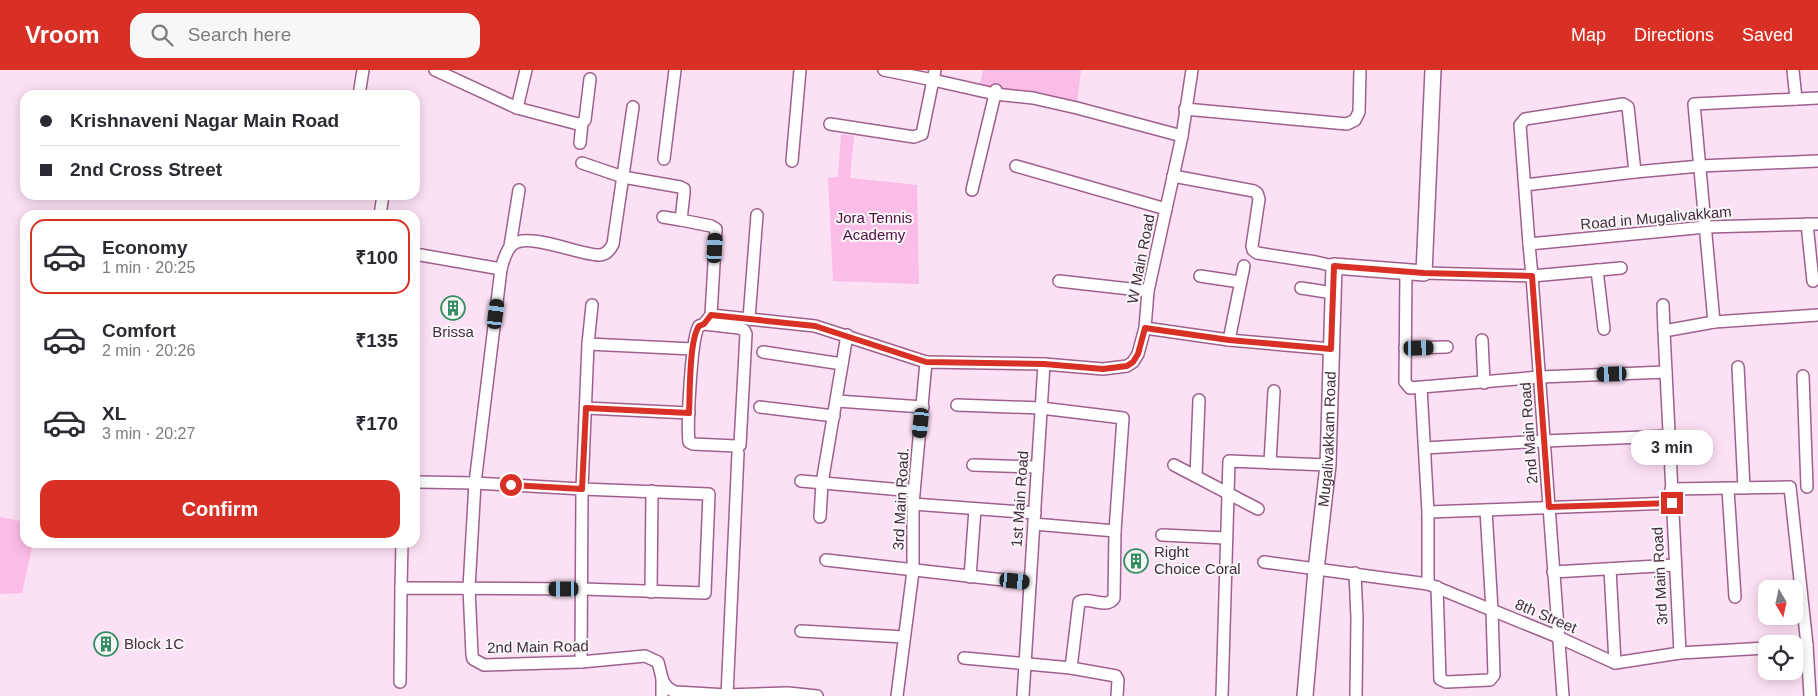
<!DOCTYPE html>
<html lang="en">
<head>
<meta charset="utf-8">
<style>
	body { margin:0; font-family:Helvetica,sans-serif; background:#f7f7f7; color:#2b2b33; height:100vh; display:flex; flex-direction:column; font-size:19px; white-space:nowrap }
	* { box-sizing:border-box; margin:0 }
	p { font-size:16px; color:#7c7c81 }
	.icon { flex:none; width:28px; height:28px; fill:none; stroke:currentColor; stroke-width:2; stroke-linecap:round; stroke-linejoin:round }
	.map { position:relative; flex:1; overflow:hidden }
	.panel { position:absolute; left:20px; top:140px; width:400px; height:338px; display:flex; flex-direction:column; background:#fff; border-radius:15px; box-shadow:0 2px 12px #0003 }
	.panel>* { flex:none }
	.banner { position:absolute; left:20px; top:20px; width:400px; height:110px; border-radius:15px; box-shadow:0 2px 12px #0003; display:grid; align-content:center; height:110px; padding:0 20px; background:#fff }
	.needle { width:32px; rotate:171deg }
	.buttons { position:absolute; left:1758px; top:510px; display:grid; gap:10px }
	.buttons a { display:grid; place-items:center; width:45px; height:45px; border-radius:10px; background:#fff; box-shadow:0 2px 12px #0003; font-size:25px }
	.end { position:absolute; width:22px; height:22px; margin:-11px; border:6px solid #d93025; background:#fff; box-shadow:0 0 0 2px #fff }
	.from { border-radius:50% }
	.bubble { position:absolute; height:35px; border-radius:15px; background:#fff; box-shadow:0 2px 12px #0003; font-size:16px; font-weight:800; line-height:35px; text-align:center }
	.car { position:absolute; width:15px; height:30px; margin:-15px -8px; border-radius:6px; box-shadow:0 0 4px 1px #0007; background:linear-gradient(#222 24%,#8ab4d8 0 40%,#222 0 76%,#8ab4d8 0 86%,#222 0) }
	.banner b { display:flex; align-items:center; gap:18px; height:48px; font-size:19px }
	.banner b+b { border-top:1px solid #e1e1e2 }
	.banner i { width:12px; height:12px; background:#2b2b33 }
	ul { padding:9px 0 0; list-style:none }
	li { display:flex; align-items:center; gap:15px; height:75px; margin:0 10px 8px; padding:0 10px; border:2px solid transparent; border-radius:15px }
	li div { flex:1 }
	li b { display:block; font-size:19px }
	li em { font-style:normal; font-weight:800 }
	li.selected { border-color:#d93025 }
	li>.icon { width:45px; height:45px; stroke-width:1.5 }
	.button { display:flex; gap:10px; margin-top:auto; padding:10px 20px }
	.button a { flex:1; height:58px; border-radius:15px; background:#d93025; color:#fff; font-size:20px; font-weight:800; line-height:58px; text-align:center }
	header { display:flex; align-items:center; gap:30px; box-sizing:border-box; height:70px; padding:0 25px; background:#d93025; color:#fff }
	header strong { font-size:24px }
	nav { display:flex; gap:28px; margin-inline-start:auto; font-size:18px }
	.search { width:350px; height:45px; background:#f7f7f7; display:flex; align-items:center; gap:12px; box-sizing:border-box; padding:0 18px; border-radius:15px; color:#7c7c81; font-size:19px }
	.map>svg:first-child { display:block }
	.green { fill:#fbbce7 }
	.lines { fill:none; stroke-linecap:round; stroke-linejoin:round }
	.street-casing { stroke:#9e618c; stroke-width:14 }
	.secondary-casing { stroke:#9e618c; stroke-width:18 }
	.street { stroke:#fff; stroke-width:11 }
	.secondary { stroke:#fff; stroke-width:15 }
	.route { stroke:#d93025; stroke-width:6 }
	.labels { text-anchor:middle; stroke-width:4; stroke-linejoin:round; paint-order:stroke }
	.park-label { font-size:15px; fill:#530c44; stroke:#f7f7f7 }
	.street-label { font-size:15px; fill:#462b3e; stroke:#f7f7f7 }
	.poi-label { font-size:15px; fill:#462b3e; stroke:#f7f7f7; text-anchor:start }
</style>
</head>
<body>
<header>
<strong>Vroom</strong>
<div class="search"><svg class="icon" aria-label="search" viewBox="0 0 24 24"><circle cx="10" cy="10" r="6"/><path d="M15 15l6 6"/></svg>Search here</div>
<nav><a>Map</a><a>Directions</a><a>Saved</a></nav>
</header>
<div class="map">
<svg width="1818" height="626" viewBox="0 0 1818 626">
	<rect width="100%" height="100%" fill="#fce0f3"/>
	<!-- green -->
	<g class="green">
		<path d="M983,0H1081L1077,35L980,14Z"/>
		<path d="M841,64L854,66L850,108L917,115L919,214L833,211L828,108L838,107Z"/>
		<path d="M0,447L25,452V472L34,473L32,477L22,523L0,524Z"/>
	</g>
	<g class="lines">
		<!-- street casing -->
		<g class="street-casing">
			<g id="street">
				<path d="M435,0L517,38L526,0"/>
				<path d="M935,0L933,10L995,24L1033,28L1077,38L1182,66"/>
				<path d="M1793,0L1796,29"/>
				<path d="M359,25L363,0"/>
				<path d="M633,37L613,174C610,180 606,185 599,185C579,185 527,161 512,175C506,180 503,192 501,199L475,413L469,518L472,585L473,589L484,595L581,592L645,586L658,592L662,608V626"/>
				<path d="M517,38L578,54L582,53L585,50L590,9"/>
				<path d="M1185,39L1347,54L1355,50L1359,42L1360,0"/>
				<path d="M830,54L914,67L922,64L933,10L884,0"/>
				<path d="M580,73L582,53"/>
				<path d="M664,89L675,0"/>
				<path d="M792,91L800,0"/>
				<path d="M582,93L623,107L680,117L684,119V123L681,150L711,156L716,159L711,245L704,254L739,258L744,260L746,264L740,375L736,376L693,374L689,372C687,355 691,267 699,256L704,254"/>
				<path d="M1016,96L1166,139"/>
				<path d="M1635,102L1700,96L1818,91"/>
				<path d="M1173,106L1254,121L1257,123L1259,129L1252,176L1253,180L1257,183L1316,192L1334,196"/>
				<path d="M1525,115L1635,102L1628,37L1623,34L1525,49L1520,55L1529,174"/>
				<path d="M972,120L996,20"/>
				<path d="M380,145L383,125"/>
				<path d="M663,147L681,150"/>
				<path d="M1807,154L1813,211"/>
				<path d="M510,176L519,120"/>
				<path d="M415,184L501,199"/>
				<path d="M1621,198L1532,206L1529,174L1706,157L1818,154"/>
				<path d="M1597,200L1604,259"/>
				<path d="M1406,201L1405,312L1410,318L1540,307L1666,302L1680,583"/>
				<path d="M1424,203L1532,206L1563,626"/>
				<path d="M1200,206L1240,212"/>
				<path d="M1059,211L1148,221"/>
				<path d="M1301,218L1333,223"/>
				<path d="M1663,235L1664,261"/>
				<path d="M711,245L815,256L926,292"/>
				<path d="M749,249L757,145"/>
				<path d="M1714,252L1818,245"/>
				<path d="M1145,258L1229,270L1331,279"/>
				<path d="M1229,270L1244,196"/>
				<path d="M1482,270L1484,313"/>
				<path d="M588,274L693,279"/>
				<path d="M1405,278L1447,277"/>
				<path d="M763,282L842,294"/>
				<path d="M1738,297L1744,418"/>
				<path d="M1666,302L1664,261L1714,252L1694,34L1818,28"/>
				<path d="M1803,306L1807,417"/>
				<path d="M1421,318L1428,442V514"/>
				<path d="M837,331L923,337"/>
				<path d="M957,335L1041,338L1123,348L1115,461"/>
				<path d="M760,337L834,346"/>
				<path d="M586,338L689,343"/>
				<path d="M1425,378L1544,371L1668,366"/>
				<path d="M1270,393L1274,321"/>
				<path d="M973,395L1037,397"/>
				<path d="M1174,395L1258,439"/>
				<path d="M1196,406L1199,330"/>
				<path d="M801,411L914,421"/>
				<path d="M419,412L475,413L582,419L581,592"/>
				<path d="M1671,419L1790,417L1807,575L1810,626"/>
				<path d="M1728,419L1735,527"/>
				<path d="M913,434L1035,443"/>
				<path d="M1428,442L1672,433"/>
				<path d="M820,447L822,413L847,265"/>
				<path d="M1162,465L1226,468"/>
				<path d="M826,490L1030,513"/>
				<path d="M1264,492L1428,514L1558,567L1615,593L1680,583L1766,578"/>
				<path d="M1610,499L1615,593"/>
				<path d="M1553,502L1675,495"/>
				<path d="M1355,503L1357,548L1356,626"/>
				<path d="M970,507L975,439"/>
				<path d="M1437,517L1440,609L1446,612L1490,610L1494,605L1492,540L1486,440"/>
				<path d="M401,518L402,472"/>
				<path d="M651,522L652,421"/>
				<path d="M801,561L904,567"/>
				<path d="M1794,576L1807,575"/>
				<path d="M964,588L1071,598L1079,532C1090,526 1107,540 1114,528L1115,461L1034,454"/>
				<path d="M1071,598L1116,606L1118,610L1117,626"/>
				<path d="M662,608C664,615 668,620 676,622L727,625L788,623L817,626"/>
				<path d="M400,612L401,518L583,519L705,523L709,424L582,419L588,274L592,235"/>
				<path d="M727,626L738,383"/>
				<path d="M897,626L913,501V434L926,292L1044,294L1103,299L1127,296L1133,292L1138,284L1145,258L1148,221L1182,66L1192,0"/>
				<path d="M1023,626L1044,294"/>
				<path d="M1222,626L1229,391L1328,395"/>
			</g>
		</g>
		<!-- secondary casing -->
		<g class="secondary-casing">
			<g id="secondary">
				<path id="s1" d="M1305,626L1316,500L1328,395L1334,196L1424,203L1433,0"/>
			</g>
		</g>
		<!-- street -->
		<use href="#street" class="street"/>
		<!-- secondary -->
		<use href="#secondary" class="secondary"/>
	</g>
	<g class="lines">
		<!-- route -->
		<path class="route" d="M511,415L582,419L586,338L689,343C690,324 689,270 699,256L704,254L711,245L815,256L926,292L1044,294L1103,299L1127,296L1133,292L1138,284L1145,258L1229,270L1331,279L1334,196L1424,203L1532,206L1549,437L1672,433"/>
	</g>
	<!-- icons -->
	<defs>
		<g id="building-ring" transform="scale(1.25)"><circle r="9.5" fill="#f7f7f7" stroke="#358d61" stroke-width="1.5"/><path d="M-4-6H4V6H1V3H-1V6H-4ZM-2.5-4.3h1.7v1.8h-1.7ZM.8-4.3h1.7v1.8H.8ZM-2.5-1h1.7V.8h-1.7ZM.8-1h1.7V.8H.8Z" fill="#358d61"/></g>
	</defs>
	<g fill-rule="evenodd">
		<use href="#building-ring" x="453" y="238"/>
		<use href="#building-ring" x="1136" y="491"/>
		<use href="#building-ring" x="106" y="574"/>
	</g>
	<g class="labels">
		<!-- park labels -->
		<g class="park-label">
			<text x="874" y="153">Jora Tennis<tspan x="874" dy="17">Academy</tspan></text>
		</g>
		<!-- street labels -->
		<g class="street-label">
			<text transform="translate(1656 148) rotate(-5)" y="5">Road in Mugalivakkam</text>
			<text transform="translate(1141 189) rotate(-79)" y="5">W Main Road</text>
			<text transform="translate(1529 363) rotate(-94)" y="5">2nd Main Road</text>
			<text dy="5" stroke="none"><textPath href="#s1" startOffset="258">Mugalivakkam Road</textPath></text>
			<text transform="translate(901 429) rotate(-87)" y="5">3rd Main Road.</text>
			<text transform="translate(1020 429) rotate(-86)" y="5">1st Main Road</text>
			<text transform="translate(1660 506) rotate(-93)" y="5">3rd Main Road</text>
			<text transform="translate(1546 546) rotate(23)" y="5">8th Street</text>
			<text transform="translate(538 577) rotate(-1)" y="5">2nd Main Road</text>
		</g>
		<!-- poi labels -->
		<g class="poi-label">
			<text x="453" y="267" text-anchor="middle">Brissa</text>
			<text x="1154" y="487">Right<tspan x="1154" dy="17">Choice Coral</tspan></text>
			<text x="124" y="579">Block 1C</text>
		</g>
	</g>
</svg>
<div class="buttons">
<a><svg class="needle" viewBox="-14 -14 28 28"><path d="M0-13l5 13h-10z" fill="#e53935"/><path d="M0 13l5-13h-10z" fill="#7c7c81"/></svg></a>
<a><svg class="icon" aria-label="locate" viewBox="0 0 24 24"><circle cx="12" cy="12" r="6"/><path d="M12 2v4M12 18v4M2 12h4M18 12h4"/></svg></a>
</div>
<i class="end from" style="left:511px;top:415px"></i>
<i class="end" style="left:1672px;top:433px"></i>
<div class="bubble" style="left:1631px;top:360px;width:82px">3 min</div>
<i class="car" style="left:715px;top:178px;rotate:3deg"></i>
<i class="car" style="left:496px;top:244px;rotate:7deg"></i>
<i class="car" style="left:1419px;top:278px;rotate:89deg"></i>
<i class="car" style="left:1612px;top:304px;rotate:268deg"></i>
<i class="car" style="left:921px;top:353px;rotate:186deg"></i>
<i class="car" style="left:1015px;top:511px;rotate:96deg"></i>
<i class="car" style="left:564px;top:519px;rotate:270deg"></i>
<div class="banner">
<b><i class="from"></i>Krishnaveni Nagar Main Road</b>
<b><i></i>2nd Cross Street</b>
</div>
<section class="panel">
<ul>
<li class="selected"><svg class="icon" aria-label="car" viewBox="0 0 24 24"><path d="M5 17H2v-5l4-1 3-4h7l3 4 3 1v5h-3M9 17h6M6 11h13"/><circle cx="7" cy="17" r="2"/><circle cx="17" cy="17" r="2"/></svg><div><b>Economy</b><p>1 min · 20:25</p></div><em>₹100</em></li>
<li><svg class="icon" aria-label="car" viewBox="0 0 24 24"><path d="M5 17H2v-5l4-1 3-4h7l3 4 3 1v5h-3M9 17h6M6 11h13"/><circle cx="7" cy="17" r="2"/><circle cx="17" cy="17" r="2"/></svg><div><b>Comfort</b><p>2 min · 20:26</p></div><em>₹135</em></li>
<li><svg class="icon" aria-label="car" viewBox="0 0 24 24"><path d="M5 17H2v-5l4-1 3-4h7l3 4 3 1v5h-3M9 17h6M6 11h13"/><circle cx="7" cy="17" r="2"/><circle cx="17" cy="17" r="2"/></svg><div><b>XL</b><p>3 min · 20:27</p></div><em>₹170</em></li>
</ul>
<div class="button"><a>Confirm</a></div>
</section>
</div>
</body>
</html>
